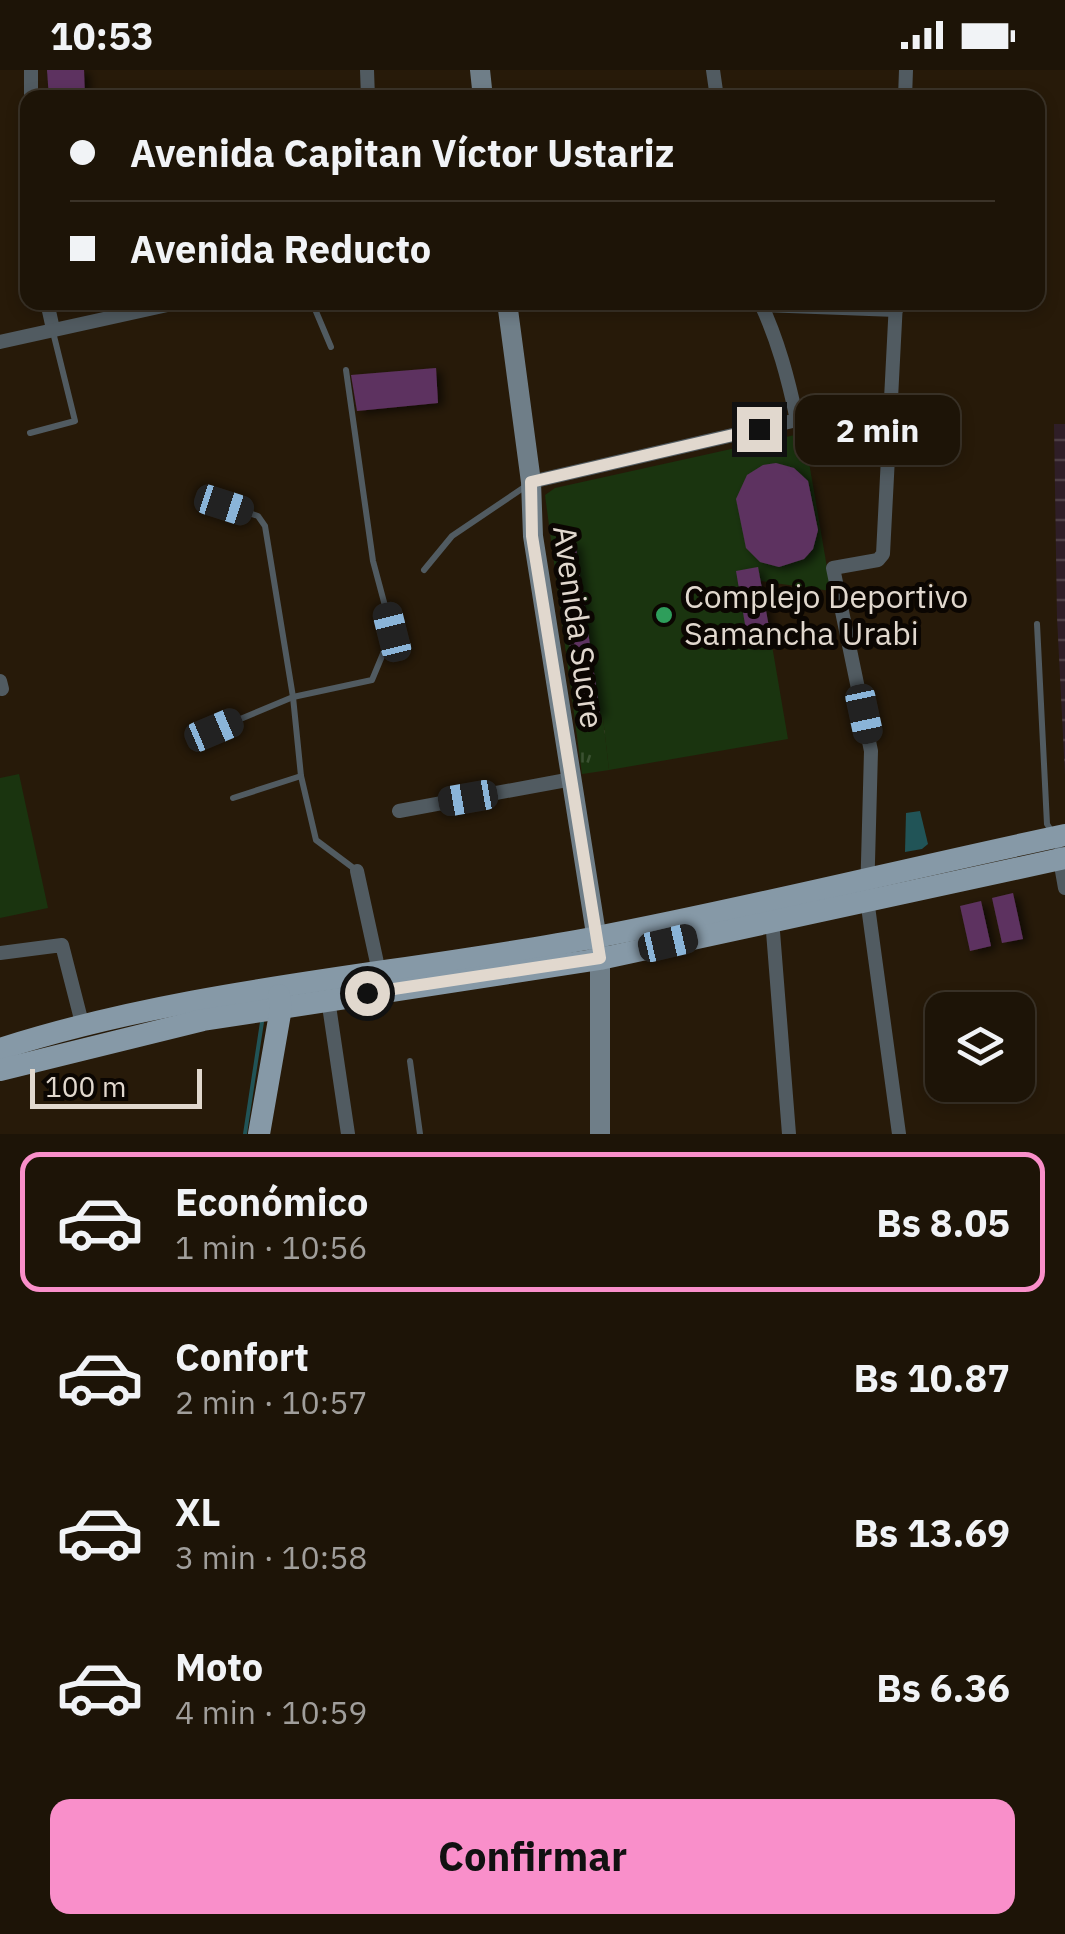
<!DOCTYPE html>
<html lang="es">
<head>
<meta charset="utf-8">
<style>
	body { margin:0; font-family:"IBM Plex Sans",sans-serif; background:#251d11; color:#f1f3f6; height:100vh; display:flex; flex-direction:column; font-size:38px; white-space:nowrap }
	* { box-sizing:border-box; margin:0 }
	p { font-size:32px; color:#a09e9b }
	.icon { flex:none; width:55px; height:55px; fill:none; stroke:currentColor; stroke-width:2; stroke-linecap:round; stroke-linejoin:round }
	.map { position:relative; height:1064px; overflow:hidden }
	.sheet { display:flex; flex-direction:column; background:#1d1407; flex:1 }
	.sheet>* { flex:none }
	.top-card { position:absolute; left:20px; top:20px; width:1025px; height:220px; border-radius:20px; box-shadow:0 5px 15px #0003,0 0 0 2px #3b3328; display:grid; align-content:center; height:220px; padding:0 50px; background:#1d1407 }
	.fabs { position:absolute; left:925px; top:922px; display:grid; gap:20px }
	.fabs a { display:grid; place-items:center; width:110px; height:110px; border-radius:20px; background:#1d1407; box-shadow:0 5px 15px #0003,0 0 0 2px #3b3328; font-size:50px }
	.scale { position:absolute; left:30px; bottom:25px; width:172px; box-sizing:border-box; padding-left:10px; border:5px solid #e1d8ce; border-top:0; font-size:28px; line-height:35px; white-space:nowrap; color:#e1d8ce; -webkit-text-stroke:8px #0b0602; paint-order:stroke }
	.end { position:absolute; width:45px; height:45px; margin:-22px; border:12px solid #e1d8ce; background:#111; box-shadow:0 0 0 5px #111 }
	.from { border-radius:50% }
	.bubble { position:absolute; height:70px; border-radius:20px; background:#1d1407; box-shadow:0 5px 15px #0003,0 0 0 2px #3b3328; font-size:32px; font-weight:700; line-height:70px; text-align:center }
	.car { position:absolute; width:30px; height:60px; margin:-30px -15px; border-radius:12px; box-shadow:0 0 8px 2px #0007; background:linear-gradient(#222 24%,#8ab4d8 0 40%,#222 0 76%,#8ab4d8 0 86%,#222 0) }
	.top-card b { display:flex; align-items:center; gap:35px; height:95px; font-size:38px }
	.top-card b+b { border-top:2px solid #3b3328 }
	.top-card i { width:25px; height:25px; background:#f1f3f6 }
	ul { padding:18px 0 0; list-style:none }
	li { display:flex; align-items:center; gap:30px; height:140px; margin:0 20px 15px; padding:0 30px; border:5px solid transparent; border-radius:20px }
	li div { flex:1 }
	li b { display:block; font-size:38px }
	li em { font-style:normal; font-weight:700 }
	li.current { border-color:#f98fca }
	li>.icon { width:90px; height:90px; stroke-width:1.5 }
	.action { display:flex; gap:20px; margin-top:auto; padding:20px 50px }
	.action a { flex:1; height:115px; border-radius:20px; background:#f98fca; color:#111; font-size:40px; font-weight:700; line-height:115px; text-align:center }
	.status { display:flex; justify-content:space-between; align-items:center; height:70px; padding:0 50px; background:#1d1407; direction:ltr }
	.status svg { height:28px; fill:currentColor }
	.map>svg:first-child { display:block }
	.industrial { fill:url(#industrial-grid) }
	.grass { fill:#1a340f }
	.park { fill:url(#park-tufts) }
	.water { fill:#215457 }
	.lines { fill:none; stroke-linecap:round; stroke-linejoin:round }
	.stream { stroke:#215457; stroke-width:4 }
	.building { fill:#5d3360; filter:url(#shadow) }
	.lane { stroke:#515b61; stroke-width:6 }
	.street { stroke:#515b61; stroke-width:14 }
	.secondary { stroke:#6f7e88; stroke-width:20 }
	.primary { stroke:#8699a7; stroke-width:22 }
	.route { stroke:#e1d8ce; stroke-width:12 }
	.leisure-dot { fill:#2e9e5b; stroke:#0b0602; stroke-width:4 }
	.labels { text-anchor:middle; stroke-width:10; stroke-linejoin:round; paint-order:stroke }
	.poi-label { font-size:32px; fill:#e1d8ce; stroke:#0b0602; text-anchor:start }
	.street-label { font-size:32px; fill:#e1d8ce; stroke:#0b0602 }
</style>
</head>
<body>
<div class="status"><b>10:53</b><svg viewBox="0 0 49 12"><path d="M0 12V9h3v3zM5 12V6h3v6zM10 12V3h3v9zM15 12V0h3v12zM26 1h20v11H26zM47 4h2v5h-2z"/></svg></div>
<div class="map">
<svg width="1065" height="1064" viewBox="0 0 1065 1064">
	<defs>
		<pattern id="industrial-grid" width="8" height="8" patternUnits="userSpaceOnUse" patternTransform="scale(2.5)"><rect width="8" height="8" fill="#2f1e27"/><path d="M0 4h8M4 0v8" fill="none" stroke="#4d3e45"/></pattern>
		<pattern id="park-tufts" width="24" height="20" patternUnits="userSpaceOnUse" patternTransform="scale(2.5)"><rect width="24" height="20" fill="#1a340f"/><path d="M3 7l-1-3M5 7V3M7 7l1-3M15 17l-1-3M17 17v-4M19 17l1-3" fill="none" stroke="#3b5131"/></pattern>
		<filter id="shadow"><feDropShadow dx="5.5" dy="3" stdDeviation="5" flood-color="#0009"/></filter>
	</defs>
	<rect width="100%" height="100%" fill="#271a09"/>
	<!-- industrial -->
	<path class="industrial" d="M1054,354H1065V705L1057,547Z"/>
	<!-- grass -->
	<g class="grass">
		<path d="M804,363L831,521L761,511L788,669L609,700L603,648L575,651L545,425L555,418Z"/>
		<path d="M19,704L48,838L0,848V708Z"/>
	</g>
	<!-- park -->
	<path class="park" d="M603,648L609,700L582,704L575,651Z"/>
	<!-- water -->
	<path class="water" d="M920,741L928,774L922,779L905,782L906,743Z"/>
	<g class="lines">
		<!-- stream -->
		<path class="stream" d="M245,1064L262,952"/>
	</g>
	<!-- building -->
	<g class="building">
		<path d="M47,0H84L85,28H49Z"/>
		<path d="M436,298L438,333L357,341L351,305Z"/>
		<path d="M776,393L794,398L808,411L818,460L813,479L804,489L779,497L760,492L746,478L736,429L747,405L763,395Z"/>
		<path d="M575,472L600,644L580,647L555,475Z"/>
		<path d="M758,497L771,568L748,572L736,501Z"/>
		<path d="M1013,823L1023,869L1002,873L992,828Z"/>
		<path d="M981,831L991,876L970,881L960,836Z"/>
	</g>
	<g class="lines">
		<!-- lane -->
		<g class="lane">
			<path d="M312,232L331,277"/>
			<path d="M30,363L75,351L53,262"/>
			<path d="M225,435L258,446L265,456L293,627L301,706L316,770L356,800"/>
			<path d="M424,500L452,466L526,416"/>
			<path d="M1037,554L1047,754L1052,762"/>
			<path d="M214,660L293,627L372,610L392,562L373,491L346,300"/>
			<path d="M233,728L301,706"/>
			<path d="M410,991L420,1064"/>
		</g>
		<!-- street -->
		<g class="street">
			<path d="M31,0V28"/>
			<path d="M367,0L368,28"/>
			<path d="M713,0L717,28"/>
			<path d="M905,28L906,0"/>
			<path d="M47,232L53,259"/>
			<path d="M896,232L883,484L878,490L833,498L871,681L867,829L899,1064"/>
			<path d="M761,235L896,240"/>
			<path d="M0,272L172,234L195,232"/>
			<path d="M531,412L797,350C788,308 778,270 760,232"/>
			<path d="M0,611L2,619"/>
			<path d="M399,741L572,709"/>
			<path d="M1059,784L1065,818"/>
			<path d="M357,801L379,902"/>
			<path d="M772,849L789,1064"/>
			<path d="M0,883L62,875L83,957"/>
			<path d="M328,929L348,1064"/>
		</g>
		<!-- secondary -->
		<g class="secondary">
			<path d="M480,0L483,28"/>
			<path d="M507,232L531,412L533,466L600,889V1064"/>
		</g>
		<!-- primary -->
		<g class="primary">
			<path d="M0,979C192,917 400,905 597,867C754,837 909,798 1065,765"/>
			<path d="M0,1000L203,950L600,889L1065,788"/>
			<path d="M259,1064L281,938L279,925"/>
		</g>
	</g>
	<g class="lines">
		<!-- route -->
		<path class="route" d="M367,923L600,888L532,466L531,412L759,359"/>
	</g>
	<!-- markers -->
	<circle class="leisure-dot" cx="664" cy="545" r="10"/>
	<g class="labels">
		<!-- poi labels -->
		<g class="poi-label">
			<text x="684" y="538">Complejo Deportivo<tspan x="684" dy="37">Samancha Urabi</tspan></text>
		</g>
		<!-- street labels -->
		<g class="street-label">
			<text transform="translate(578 557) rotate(82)" y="11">Avenida Sucre</text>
		</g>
	</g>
</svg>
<div class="fabs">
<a><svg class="icon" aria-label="layers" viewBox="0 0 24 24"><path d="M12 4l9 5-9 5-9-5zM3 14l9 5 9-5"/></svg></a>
</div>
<div class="scale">100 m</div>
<i class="end from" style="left:367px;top:923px"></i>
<i class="end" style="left:759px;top:359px"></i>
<div class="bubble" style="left:795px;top:325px;width:165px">2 min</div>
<i class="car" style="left:224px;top:435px;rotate:108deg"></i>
<i class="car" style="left:392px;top:562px;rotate:346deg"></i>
<i class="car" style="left:864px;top:644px;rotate:168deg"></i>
<i class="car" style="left:214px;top:660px;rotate:67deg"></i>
<i class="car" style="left:468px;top:728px;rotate:260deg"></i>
<i class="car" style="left:668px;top:873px;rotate:77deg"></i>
<div class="top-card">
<b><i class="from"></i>Avenida Capitan Víctor Ustariz</b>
<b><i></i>Avenida Reducto</b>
</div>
</div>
<section class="sheet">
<ul>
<li class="current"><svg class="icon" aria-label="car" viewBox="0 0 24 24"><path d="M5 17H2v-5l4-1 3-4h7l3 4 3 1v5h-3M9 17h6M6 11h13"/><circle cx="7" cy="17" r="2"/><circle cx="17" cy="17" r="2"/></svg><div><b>Económico</b><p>1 min · 10:56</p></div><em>Bs 8.05</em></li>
<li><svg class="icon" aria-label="car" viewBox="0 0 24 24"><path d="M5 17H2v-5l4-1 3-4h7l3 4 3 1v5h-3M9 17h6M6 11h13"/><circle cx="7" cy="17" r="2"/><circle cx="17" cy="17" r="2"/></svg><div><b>Confort</b><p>2 min · 10:57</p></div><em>Bs 10.87</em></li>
<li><svg class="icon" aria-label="car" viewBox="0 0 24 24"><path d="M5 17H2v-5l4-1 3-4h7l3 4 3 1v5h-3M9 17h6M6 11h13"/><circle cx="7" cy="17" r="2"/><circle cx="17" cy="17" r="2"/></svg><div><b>XL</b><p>3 min · 10:58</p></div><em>Bs 13.69</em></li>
<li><svg class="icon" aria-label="car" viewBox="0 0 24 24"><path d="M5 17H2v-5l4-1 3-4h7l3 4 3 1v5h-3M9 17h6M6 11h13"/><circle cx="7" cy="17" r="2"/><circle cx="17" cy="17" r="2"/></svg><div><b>Moto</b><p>4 min · 10:59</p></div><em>Bs 6.36</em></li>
</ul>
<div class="action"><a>Confirmar</a></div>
</section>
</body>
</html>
